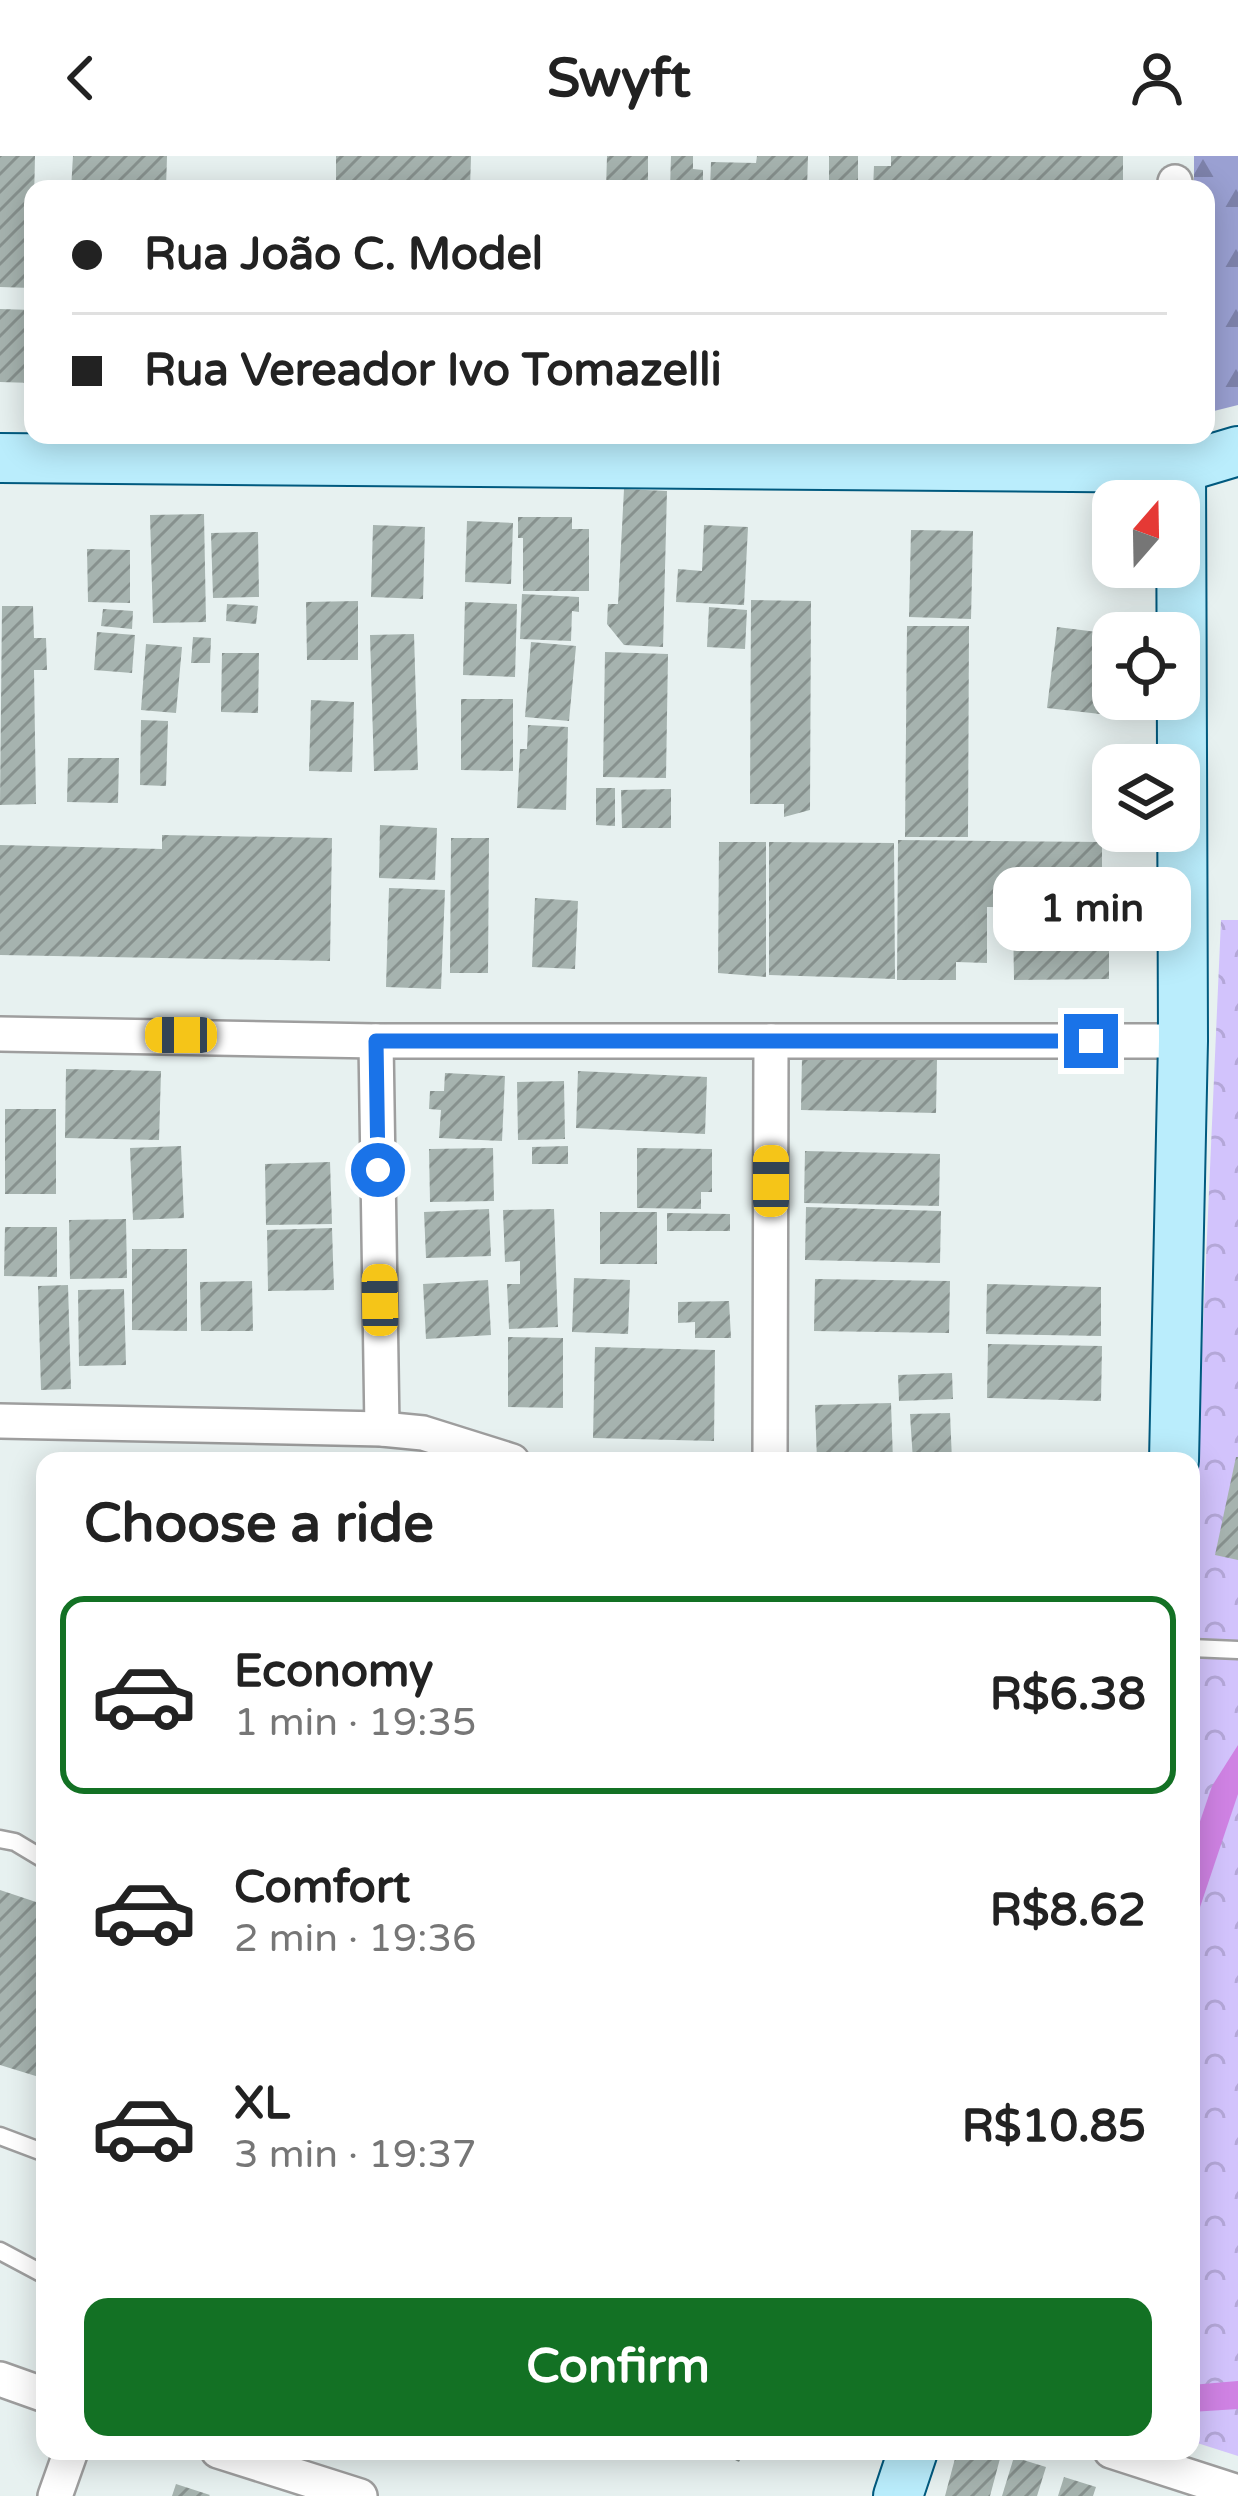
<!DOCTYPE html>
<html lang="en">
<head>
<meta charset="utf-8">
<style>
	body { margin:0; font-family:"Varela Round",sans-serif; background:#f2f2f2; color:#222; height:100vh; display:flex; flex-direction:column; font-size:45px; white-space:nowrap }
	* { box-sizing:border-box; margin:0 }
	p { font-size:39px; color:#767676 }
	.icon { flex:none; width:66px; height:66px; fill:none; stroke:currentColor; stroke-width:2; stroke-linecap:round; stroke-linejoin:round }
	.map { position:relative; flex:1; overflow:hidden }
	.details { position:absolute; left:36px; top:1296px; width:1164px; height:1008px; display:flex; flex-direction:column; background:#fff; border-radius:24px; box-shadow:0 6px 30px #0003 }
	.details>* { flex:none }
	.top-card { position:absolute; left:24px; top:24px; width:1191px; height:264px; border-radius:24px; box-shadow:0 6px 30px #0003; display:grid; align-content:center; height:264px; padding:0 48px; background:#fff }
	.needle { width:78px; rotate:20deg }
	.controls { position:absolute; left:1092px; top:324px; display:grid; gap:24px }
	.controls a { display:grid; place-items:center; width:108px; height:108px; border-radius:24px; background:#fff; box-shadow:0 6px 30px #0003; font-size:60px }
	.end { position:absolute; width:54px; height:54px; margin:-27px; border:15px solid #1a73e8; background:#fff; box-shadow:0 0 0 6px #fff }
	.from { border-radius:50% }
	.bubble { position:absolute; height:84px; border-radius:24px; background:#fff; box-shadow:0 6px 30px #0003; font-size:39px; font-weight:700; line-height:84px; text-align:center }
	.car { position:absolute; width:36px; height:72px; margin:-36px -18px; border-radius:15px; box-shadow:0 0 9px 3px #0007; background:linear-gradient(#f5c518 24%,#345 0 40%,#f5c518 0 76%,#345 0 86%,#f5c518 0) }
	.top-card b { display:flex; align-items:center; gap:42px; height:114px; font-size:45px }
	.top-card b+b { border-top:3px solid #e0e0e0 }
	.top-card i { width:30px; height:30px; background:#222 }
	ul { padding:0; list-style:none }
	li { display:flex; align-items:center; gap:36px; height:198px; margin:0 24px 18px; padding:0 24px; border:6px solid transparent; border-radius:24px }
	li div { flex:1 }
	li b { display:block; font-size:45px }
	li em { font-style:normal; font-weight:700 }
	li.selected { border-color:#137124 }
	li>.icon { width:108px; height:108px; stroke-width:1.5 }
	h2 { padding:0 48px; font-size:54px; line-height:144px }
	.cta { display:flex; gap:24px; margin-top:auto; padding:24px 48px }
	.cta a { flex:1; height:138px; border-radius:24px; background:#137124; color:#fff; font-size:48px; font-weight:700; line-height:138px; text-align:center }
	header { display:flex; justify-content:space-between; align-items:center; height:156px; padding:0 48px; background:#fff; font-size:54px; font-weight:700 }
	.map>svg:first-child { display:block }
	.forest { fill:url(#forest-firs) }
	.park { fill:url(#park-crowns) }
	.pitch { fill:#cf82e3 }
	.building { fill:url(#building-hatch) }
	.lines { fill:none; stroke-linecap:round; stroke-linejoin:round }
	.lane-casing { stroke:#9e9e9e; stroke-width:21 }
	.street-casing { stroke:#9e9e9e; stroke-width:38 }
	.secondary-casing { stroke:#005a7f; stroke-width:52 }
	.lane { stroke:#fff; stroke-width:16 }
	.street { stroke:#fff; stroke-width:33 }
	.secondary { stroke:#baedfc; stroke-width:48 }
	.route { stroke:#1a73e8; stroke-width:15 }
</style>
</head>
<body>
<header><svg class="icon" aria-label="back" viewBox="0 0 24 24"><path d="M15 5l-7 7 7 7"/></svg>Swyft<svg class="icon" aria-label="person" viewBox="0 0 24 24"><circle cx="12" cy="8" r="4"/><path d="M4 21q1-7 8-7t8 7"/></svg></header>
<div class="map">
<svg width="1238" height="2340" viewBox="0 0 1238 2340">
	<defs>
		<pattern id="forest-firs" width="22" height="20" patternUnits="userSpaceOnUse" patternTransform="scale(3)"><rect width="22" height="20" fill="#9aa0d2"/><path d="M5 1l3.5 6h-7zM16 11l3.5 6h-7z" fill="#7d82aa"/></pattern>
		<pattern id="park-crowns" width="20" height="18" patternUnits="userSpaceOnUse" patternTransform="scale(3)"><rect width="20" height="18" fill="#d2c3fc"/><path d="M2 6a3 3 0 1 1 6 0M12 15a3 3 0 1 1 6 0" fill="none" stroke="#b4a7d8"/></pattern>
		<pattern id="building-hatch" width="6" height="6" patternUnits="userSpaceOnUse" patternTransform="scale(3)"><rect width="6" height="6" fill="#a6b3af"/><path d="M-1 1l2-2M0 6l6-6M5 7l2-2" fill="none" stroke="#87918e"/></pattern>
	</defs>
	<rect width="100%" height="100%" fill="#e7f1f0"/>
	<!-- forest -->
	<path class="forest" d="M1194,0H1238V249L1206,257V33H1194Z"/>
	<!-- park -->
	<path class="park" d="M1221,764H1238V2300L1191,2285V1442Z"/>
	<!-- pitch -->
	<g class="pitch">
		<path d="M1238,1589V1638L1191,1778V1692L1212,1630Z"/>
		<path d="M1238,2225V2253L1191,2256V2229Z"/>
	</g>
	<!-- building -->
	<g class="building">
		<path d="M0,0H35L32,132L0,131Z"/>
		<path d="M73,0H167L166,33H71Z"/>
		<path d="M336,0H471L470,33H336Z"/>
		<path d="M607,0H648V33L606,32Z"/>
		<path d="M671,0H693V13L703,14V33H670Z"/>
		<path d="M757,0H808L807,33H710L711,6L756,7Z"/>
		<rect x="829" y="0" width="29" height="33"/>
		<path d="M891,0H1123V33H873L874,10H891Z"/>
		<path d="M0,153L33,154V227L0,226Z"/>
		<path d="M624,333L667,335L663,491L624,489L607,468L608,448H618Z"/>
		<path d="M204,358L206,466L153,467L150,359Z"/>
		<path d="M518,361H572V373H589V435H523V382H518Z"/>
		<path d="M467,365L513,367L511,428L465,426Z"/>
		<path d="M373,369L425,371L423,443L371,441Z"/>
		<path d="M704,369L748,371L744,449L676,446L678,413L702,415Z"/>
		<path d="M911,374L973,375L971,463L909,461Z"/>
		<path d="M258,376L259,441L213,442L211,377Z"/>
		<path d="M87,393L130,394V447L88,446Z"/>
		<path d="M522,438L579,441V456L572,455L571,485L520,483Z"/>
		<path d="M751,444L811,445L810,654L784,661V648H750Z"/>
		<path d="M358,445V504H307L306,446Z"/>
		<path d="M465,446L517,448L515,521L463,519Z"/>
		<path d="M227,448L258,450L256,468L226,465Z"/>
		<path d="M2,450H33L34,482H46L47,514H34L36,648L0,649Z"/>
		<path d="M709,451L747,454L745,493L707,491Z"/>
		<path d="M103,453L133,455L132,473L101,470Z"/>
		<path d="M907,470H969L968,681H905Z"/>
		<path d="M1057,471L1113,478V546L1102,545L1100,558L1047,552Z"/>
		<path d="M97,476L135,479L132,517L94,514Z"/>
		<path d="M414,478L418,614L374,615L370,479Z"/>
		<path d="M193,481L211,482L210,507H191Z"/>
		<path d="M531,486L576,490L569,565L525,561Z"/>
		<path d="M146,488L182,491L176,557L141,554Z"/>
		<path d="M605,496L668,498L666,622L603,621Z"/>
		<path d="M222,497H259L258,557L221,556Z"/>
		<path d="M461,543H513V615L461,614Z"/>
		<path d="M311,544L354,546L352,616L309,615Z"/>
		<path d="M141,564L168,565L166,630L140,629Z"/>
		<path d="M528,569L568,571L566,654L517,652L520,593H527Z"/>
		<path d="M68,602H119L118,647L67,646Z"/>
		<path d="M596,632H615V670L596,669Z"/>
		<path d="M671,633V672H622L621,634Z"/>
		<path d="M380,669L437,672L435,724L379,722Z"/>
		<path d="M162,679L332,682L330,805L0,799V689L162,693Z"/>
		<path d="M451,682H489L488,817H450Z"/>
		<path d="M898,684L1102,686V752L987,751V807L956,806V824H897Z"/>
		<path d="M719,686H766V821L718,817Z"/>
		<path d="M769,686L894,687L895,823L769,819Z"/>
		<path d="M389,732L445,734L441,833L386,831Z"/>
		<path d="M535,742L578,745L575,813L532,811Z"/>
		<path d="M1109,763V823L1014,824L1013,764Z"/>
		<path d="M802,901L937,904L936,957L801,954Z"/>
		<path d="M66,913L161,915L159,984L65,982Z"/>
		<path d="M578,915L707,921L705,978L576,972Z"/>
		<path d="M445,917L505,920L502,985L439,982L441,954L429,953L430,935H444Z"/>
		<path d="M564,925L565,983L518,984L517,926Z"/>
		<rect x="5" y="953" width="51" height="85"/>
		<path d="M181,990L184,1062L133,1064L130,992Z"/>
		<path d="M568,990V1008H532V991Z"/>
		<path d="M493,992L494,1045L430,1046L429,993Z"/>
		<path d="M637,992L712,993V1036H701V1053L637,1052Z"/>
		<path d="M805,995L940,998L939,1050L804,1047Z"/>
		<path d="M330,1006L332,1068L266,1069L265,1008Z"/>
		<path d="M806,1051L941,1055L940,1107L805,1104Z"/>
		<path d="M489,1053L491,1100L426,1102L424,1056Z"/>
		<path d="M554,1053L558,1171L509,1173L507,1128H520V1105L505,1106L503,1054Z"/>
		<rect x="600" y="1056" width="57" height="52"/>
		<path d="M667,1057L730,1058V1075H667Z"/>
		<path d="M126,1063L127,1122L70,1123L69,1064Z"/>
		<path d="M5,1071H57V1121L4,1120Z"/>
		<path d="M332,1072L334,1134L268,1135L267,1074Z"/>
		<path d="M132,1093H187V1175L132,1174Z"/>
		<path d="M574,1122L630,1124L628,1178L572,1176Z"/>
		<path d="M815,1123L950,1125L949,1177L814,1175Z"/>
		<path d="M488,1124L491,1179L426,1183L423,1128Z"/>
		<path d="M252,1125L253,1175H201L200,1126Z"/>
		<path d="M987,1128L1101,1131V1180L986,1178Z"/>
		<path d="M68,1129L71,1233L41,1234L38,1130Z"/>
		<path d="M124,1133L126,1209L79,1210L78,1134Z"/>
		<path d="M729,1145L731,1182H695V1166L678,1167V1146Z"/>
		<path d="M508,1181L563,1182V1252L508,1251Z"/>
		<path d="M988,1188L1102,1190L1101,1245L987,1242Z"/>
		<path d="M595,1191L715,1194L714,1285L593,1282Z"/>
		<path d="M952,1217L953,1243L899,1245L898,1219Z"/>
		<path d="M891,1247L893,1305H817L815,1249Z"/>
		<path d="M950,1257L952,1305H913L910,1258Z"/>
		<path d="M1236,1301H1238V1404L1215,1399Z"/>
		<path d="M0,1734L45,1749V1904L39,1921L0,1909Z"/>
		<path d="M717,2295H745L739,2306Z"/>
		<path d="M957,2295H1002L990,2340H945Z"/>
		<path d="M1014,2301L1046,2311L1037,2340H1002Z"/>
		<path d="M1064,2321L1096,2331L1093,2340H1058Z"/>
		<path d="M176,2328L210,2339L209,2340H172Z"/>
	</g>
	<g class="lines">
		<!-- lane casing -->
		<g class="lane-casing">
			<g id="lane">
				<path d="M1191,1492L1238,1494"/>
				<path d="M0,1683L15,1686L45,1704"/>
				<path d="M0,1980L45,1997"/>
				<path d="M0,2095L45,2119"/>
			</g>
		</g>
		<!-- street casing -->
		<g class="street-casing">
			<g id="street">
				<path d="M1175,26V33"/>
				<path d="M0,878L376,885H1183"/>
				<path d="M376,885L382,1273"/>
				<path d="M0,1265L382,1273L423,1277L512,1305"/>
				<path d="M770,1305L771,885"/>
				<path d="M0,2223L45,2239"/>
				<path d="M218,2295L360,2340"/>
				<path d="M1111,2295L1238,2336"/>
				<path d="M55,2340L71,2295"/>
			</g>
		</g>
		<!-- secondary casing -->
		<g class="secondary-casing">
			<g id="secondary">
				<path d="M0,302L1181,312L1238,295"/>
				<path d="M1174,1305L1183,885L1181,312"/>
				<path d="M898,2340L913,2295"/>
			</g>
		</g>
		<!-- lane -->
		<use href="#lane" class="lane"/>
		<!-- street -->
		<use href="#street" class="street"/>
		<!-- secondary -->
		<use href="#secondary" class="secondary"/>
	</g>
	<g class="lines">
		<!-- route -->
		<path class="route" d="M378,1014L376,885H1091"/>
	</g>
</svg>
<div class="controls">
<a><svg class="needle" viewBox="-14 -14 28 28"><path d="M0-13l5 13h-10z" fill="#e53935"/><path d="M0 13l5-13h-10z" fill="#767676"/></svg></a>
<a><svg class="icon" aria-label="locate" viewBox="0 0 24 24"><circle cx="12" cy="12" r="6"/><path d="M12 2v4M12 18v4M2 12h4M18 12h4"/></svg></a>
<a><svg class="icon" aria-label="layers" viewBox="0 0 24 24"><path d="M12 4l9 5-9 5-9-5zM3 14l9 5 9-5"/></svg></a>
</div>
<i class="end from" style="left:378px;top:1014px"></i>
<i class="end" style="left:1091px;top:885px"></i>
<div class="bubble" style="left:993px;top:711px;width:198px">1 min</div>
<i class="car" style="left:181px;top:879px;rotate:270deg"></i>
<i class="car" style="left:771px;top:1025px;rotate:0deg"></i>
<i class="car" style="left:380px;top:1144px;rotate:359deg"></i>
<div class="top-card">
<b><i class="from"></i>Rua João C. Model</b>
<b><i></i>Rua Vereador Ivo Tomazelli</b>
</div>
<section class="details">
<h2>Choose a ride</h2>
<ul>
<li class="selected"><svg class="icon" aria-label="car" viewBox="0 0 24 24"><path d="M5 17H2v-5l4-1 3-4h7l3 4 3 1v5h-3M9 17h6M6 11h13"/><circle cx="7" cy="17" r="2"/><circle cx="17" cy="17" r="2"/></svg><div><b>Economy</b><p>1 min · 19:35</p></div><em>R$6.38</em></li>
<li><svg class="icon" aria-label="car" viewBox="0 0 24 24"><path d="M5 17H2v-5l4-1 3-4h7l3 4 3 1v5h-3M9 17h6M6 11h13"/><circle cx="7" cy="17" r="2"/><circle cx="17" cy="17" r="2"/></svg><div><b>Comfort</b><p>2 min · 19:36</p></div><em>R$8.62</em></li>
<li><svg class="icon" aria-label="car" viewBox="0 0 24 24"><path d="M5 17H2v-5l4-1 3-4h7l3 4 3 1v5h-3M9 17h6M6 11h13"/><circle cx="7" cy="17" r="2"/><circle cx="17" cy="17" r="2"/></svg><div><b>XL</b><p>3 min · 19:37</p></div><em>R$10.85</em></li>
</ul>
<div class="cta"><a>Confirm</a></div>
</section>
</div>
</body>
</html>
